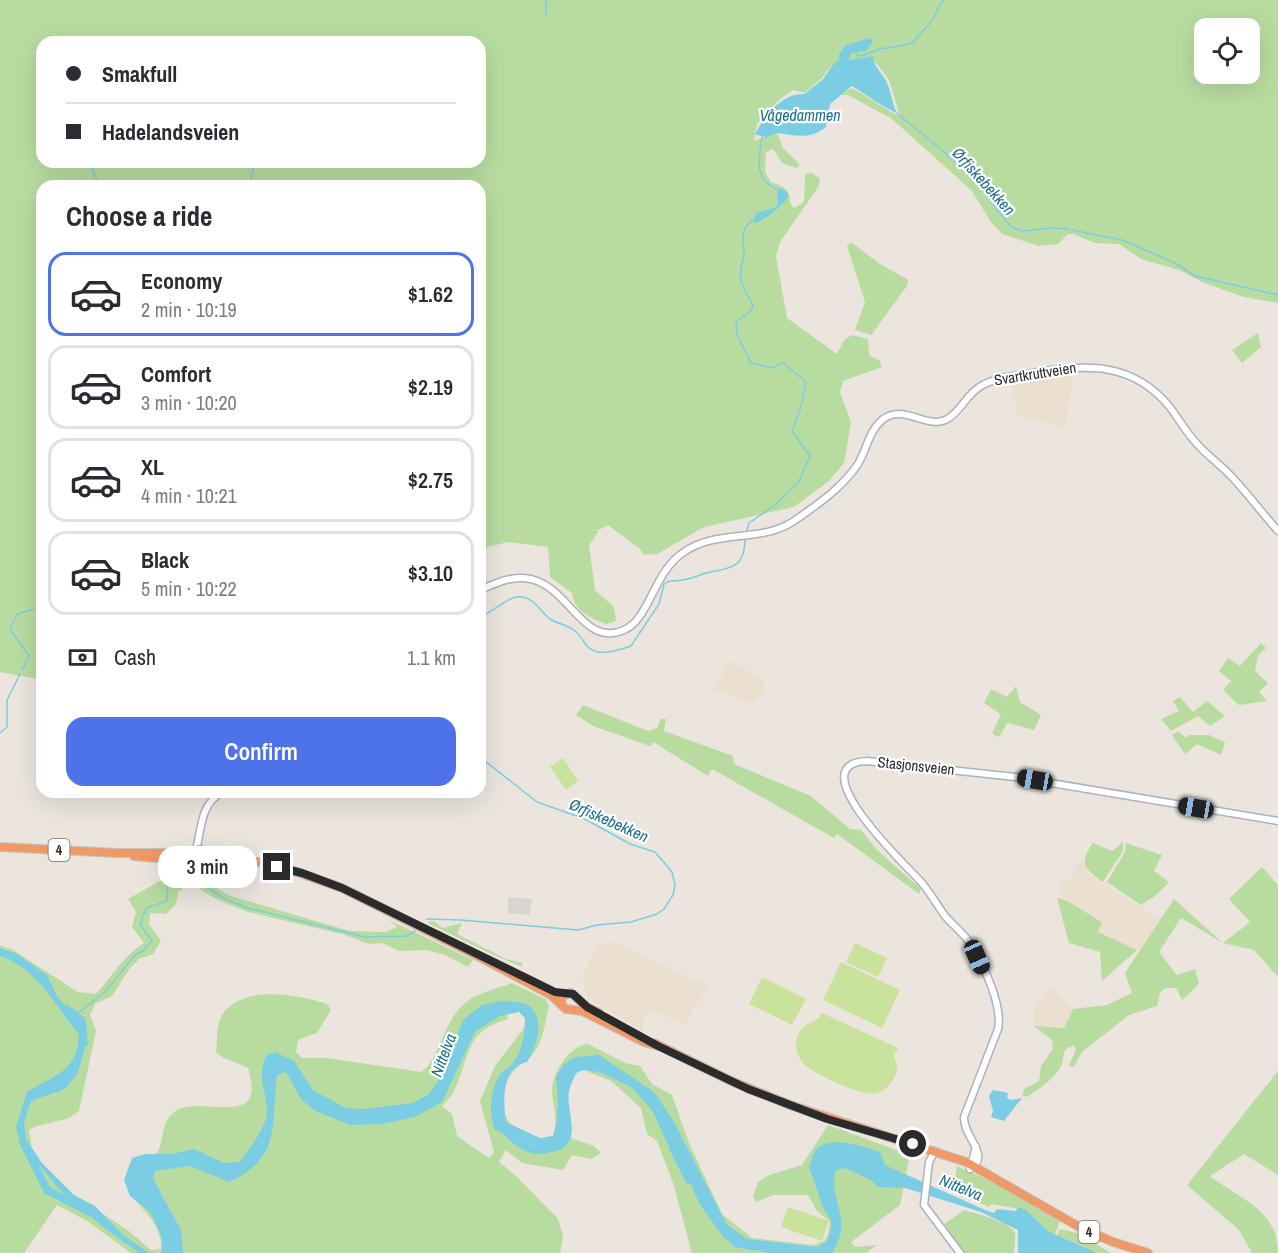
<!DOCTYPE html>
<html lang="en">
<head>
<meta charset="utf-8">
<style>
	body { margin:0; font-family:"Archivo Narrow",sans-serif; background:#f2f2f3; color:#2b2b33; height:100vh; display:flex; flex-direction:column; font-size:22px; white-space:nowrap }
	* { box-sizing:border-box; margin:0 }
	p { font-size:20px; color:#7c7c81 }
	.icon { flex:none; width:33px; height:33px; fill:none; stroke:currentColor; stroke-width:2; stroke-linecap:round; stroke-linejoin:round }
	.map { position:relative; flex:1; overflow:hidden }
	.details { position:absolute; left:36px; top:180px; width:450px; height:618px; display:flex; flex-direction:column; background:#fff; border-radius:18px; box-shadow:0 6px 24px #0002 }
	.details>* { flex:none }
	.hud { position:absolute; left:36px; top:36px; width:450px; height:132px; border-radius:18px; box-shadow:0 6px 24px #0002; display:grid; align-content:center; height:132px; padding:0 30px; background:#fff }
	.controls { position:absolute; left:1194px; top:18px; display:grid; gap:12px }
	.controls a { display:grid; place-items:center; width:66px; height:66px; border-radius:12px; background:#fff; box-shadow:0 6px 24px #0002; font-size:30px }
	.end { position:absolute; width:27px; height:27px; margin:-14px; border:8px solid #2b2b2b; background:#fff; box-shadow:0 0 0 3px #fff }
	.from { border-radius:50% }
	.bubble { position:absolute; height:42px; border-radius:18px; background:#fff; box-shadow:0 6px 24px #0002; font-size:20px; font-weight:600; line-height:42px; text-align:center }
	.car { position:absolute; width:18px; height:36px; margin:-18px -9px; border-radius:8px; box-shadow:0 0 4px 2px #0007; background:linear-gradient(#222 24%,#8ab4d8 0 40%,#222 0 76%,#8ab4d8 0 86%,#222 0) }
	.hud b { display:flex; align-items:center; gap:21px; height:57px; font-size:22px }
	.hud b+b { border-top:2px solid #e1e1e2 }
	.hud i { width:15px; height:15px; background:#2b2b33 }
	ul { padding:0; list-style:none }
	li { display:flex; align-items:center; gap:18px; height:84px; margin:0 12px 9px; padding:0 18px; border:3px solid #e1e1e2; border-radius:18px }
	li div { flex:1 }
	li b { display:block; font-size:22px }
	li em { font-style:normal; font-weight:600 }
	li.on { border-color:#4e73e8 }
	li>.icon { width:54px; height:54px; stroke-width:1.5 }
	h2 { padding:0 30px; font-size:27px; line-height:72px }
	.pay { display:flex; align-items:center; gap:15px; height:66px; padding:0 30px; font-size:22px }
	.pay p { margin-inline-start:auto }
	.button { display:flex; gap:12px; margin-top:auto; padding:12px 30px }
	.button a { flex:1; height:69px; border-radius:18px; background:#4e73e8; color:#fff; font-size:24px; font-weight:600; line-height:69px; text-align:center }
	.map>svg:first-child { display:block }
	.education { fill:#ebe0cf }
	.green { fill:#b8dca0; fill-rule:evenodd }
	.pitch { fill:#c9e39d }
	.plaza { fill:#d8d4d0 }
	.water { fill:#7bcde3 }
	.lines { fill:none; stroke-linecap:round; stroke-linejoin:round }
	.stream { stroke:#7bcde3; stroke-width:1.5 }
	.river { stroke:#7bcde3; stroke-width:8 }
	.secondary-casing { stroke:#aeb1ba; stroke-width:9 }
	.highway-casing { stroke:#c4c4c4; stroke-width:10 }
	.secondary { stroke:#fff; stroke-width:6 }
	.highway { stroke:#ef9966; stroke-width:8 }
	.route { stroke:#2b2b2b; stroke-width:8 }
	.labels { text-anchor:middle; stroke-width:4.5; stroke-linejoin:round; paint-order:stroke }
	.shield { fill:#fff; stroke:#6b6b6b; stroke-width:1.5 }
	.shield-label { font-size:14px; font-weight:bold; fill:#2b2b2b }
	.street-label { font-size:15px; fill:#2b2b2b; stroke:#fff }
	.water-label { font-size:16px; font-style:italic; fill:#1a6d8f; stroke:#fff }
</style>
</head>
<body>
<div class="map">
<svg width="1278" height="1253" viewBox="0 0 1278 1253">
	<rect width="100%" height="100%" fill="#ebe5de"/>
	<!-- education -->
	<g class="education">
		<path d="M1073,375L1065,428L1017,415L1011,384Z"/>
		<path d="M731,660L766,682L763,687L765,690L753,704L714,690Z"/>
		<path d="M1082,859L1089,875L1160,920L1140,951L1097,932L1102,922L1077,909L1064,898L1061,885L1064,880L1068,882L1075,873L1072,870Z"/>
		<path d="M613,941L708,986L684,1026L664,1015L648,1012L641,1030L588,999L582,976L597,946Z"/>
		<path d="M1050,988L1073,1009L1064,1028L1034,1026V1009Z"/>
	</g>
	<!-- green -->
	<g class="green">
		<path d="M0,0H1278V303L1244,297L1204,283L1179,270L1141,259L1119,244L1095,243L1073,234H1068L1058,244L1039,246L1002,234L991,222L971,190L892,119L848,95H840L852,88C870,97 881,108 900,116L889,80L876,63L831,66L822,78L805,93L793,90L780,99L757,124L754,141L773,133L778,135L783,148L800,165L796,168L782,163L773,149L766,152L765,172L771,182C784,187 790,188 790,203L794,208L804,202L805,174L812,173L820,179L819,186L780,242L776,256L787,318L837,354L844,340L852,335L868,339L869,355L880,361L882,367L843,381L840,392L851,422L844,463L829,481L794,507L704,527L657,554L644,555L640,549L608,525L599,530L589,529L599,531L589,545L595,590L614,607L616,621L606,624C590,618 574,611 572,593L550,577L548,547L508,542L480,549V186H42V680L0,672ZM1204,28H1250V74H1204ZM42,42H480V162H42Z"/>
		<path d="M851,242L880,264L908,280L907,286L871,335L855,330L865,302L847,246Z"/>
		<path d="M1258,333L1261,347L1242,363L1232,350Z"/>
		<path d="M1261,643L1266,648L1258,656L1255,671L1268,683L1259,692L1267,701L1239,705L1223,690L1231,681L1219,671L1228,658L1240,666Z"/>
		<path d="M1016,686L1020,702L1041,715L1034,730L1007,723L999,737L992,734L1001,714L984,703L991,689L1007,697Z"/>
		<path d="M1180,697L1193,712L1207,701L1225,716L1210,726L1198,716L1171,731L1161,719L1179,711L1173,701Z"/>
		<path d="M583,705L648,731L657,728L661,719H666L664,731L733,756L734,764L811,796L850,829L861,830L877,850L921,889L919,894L837,834L834,838L712,769L708,776L653,742L650,746L593,726L576,715Z"/>
		<path d="M1178,731L1186,738L1189,735H1209L1225,742L1221,755L1197,744L1185,754L1172,735Z"/>
		<path d="M1123,842V851L1103,882C1085,869 1078,863 1093,843L1112,851Z"/>
		<path d="M1126,843L1162,855L1154,871L1169,882L1155,896L1141,905L1107,882L1125,852Z"/>
		<path d="M185,867L228,895L350,931L386,932L397,927L389,920L473,960L468,967L445,955L426,950L399,951L382,943L369,944L342,934L248,912L216,899L195,886H186L178,892L176,904L166,914L150,913L149,924L161,941L153,954L139,959L130,968L112,996L95,1004L90,1015L96,1031L79,1111L69,1118L34,1127L29,1130L32,1149L45,1171L62,1187L129,1231L151,1250L161,1249C163,1212 119,1201 127,1172C131,1155 145,1160 156,1153C165,1148 158,1121 177,1110C204,1095 268,1131 248,1068L222,1057L216,1052C218,1039 215,1022 225,1011C248,985 299,995 327,1004L331,1010L317,1033L298,1040L296,1052L302,1058H327L421,1072C440,1061 443,1017 469,1000C481,992 498,988 512,983L545,999L549,1006C546,1020 543,1038 536,1050C530,1060 520,1063 513,1072C502,1084 499,1112 511,1124C518,1131 530,1135 539,1140L553,1136C559,1115 552,1108 552,1089C553,1072 570,1045 588,1044L625,1063L640,1066L652,1084L672,1095L689,1143L722,1214L752,1238L814,1245L824,1241L828,1234L830,1222L817,1211L808,1195H773L756,1202L753,1196L758,1182L769,1175L802,1165L828,1125L910,1155L900,1205L851,1242L855,1247L877,1245L866,1253H692L673,1183L657,1141L647,1134L641,1108L611,1081L576,1067L563,1083L568,1137L594,1146L601,1153L591,1159L572,1155L563,1170L522,1163L506,1150L499,1162L516,1176L558,1219L563,1236L560,1253H131L87,1221L57,1205L24,1253H0V945L13,950L78,992L96,994C112,976 123,956 144,943L132,927L136,912L128,899ZM505,1006L521,1008L527,1024L495,1066L480,1101L494,1152L489,1158L457,1136L452,1114L442,1106C446,1102 451,1096 454,1091C471,1057 463,1032 508,1019Z"/>
		<path d="M1262,867L1278,885V977L1254,950L1223,943L1181,918L1159,952L1177,975L1195,969L1199,984L1182,1000L1176,988H1165L1160,993L1157,1006L1129,1015L1082,1052L1074,1067H1071L1069,1065L1076,1050L1074,1046C1059,1048 1066,1059 1060,1068C1053,1080 1039,1089 1027,1097L1022,1095L1024,1089L1039,1081L1041,1066L1053,1049L1052,1040L1034,1026L1064,1028L1073,1009L1107,1005L1132,993L1125,973L1174,899L1223,943L1250,922L1229,899Z"/>
		<path d="M1057,898C1066,898 1092,917 1102,922L1098,932L1137,950L1102,981L1100,952L1069,943Z"/>
		<path d="M430,921L436,922L442,928L462,923L457,934L506,959L522,963V967L487,952L428,923Z"/>
		<path d="M1278,1071V1175L1244,1154L1210,1176C1240,1199 1278,1210 1278,1253H1252L1239,1230L1187,1185Z"/>
		<path d="M957,1166L995,1183L1060,1221L1054,1237L1026,1210L991,1204L989,1207L948,1189L955,1181Z"/>
		<path d="M964,1210C974,1213 1013,1222 1015,1234C1016,1239 1014,1247 1014,1253H961L940,1227Z"/>
		<path d="M1060,1229L1077,1233L1111,1253H1049Z"/>
	</g>
	<!-- pitch -->
	<g class="pitch">
		<path d="M563,758L578,781L566,790L550,767Z"/>
		<path d="M855,943L887,958L878,977L846,962Z"/>
		<path d="M841,962L900,990L882,1028L823,1000Z"/>
		<path d="M762,977L806,999L792,1025L749,1004Z"/>
		<path d="M822,1013L898,1048L894,1055L898,1070C893,1080 889,1089 877,1093C863,1097 812,1074 802,1062C798,1056 795,1048 796,1041C800,1021 816,1025 822,1013Z"/>
		<path d="M788,1207L829,1221L822,1241L781,1227Z"/>
	</g>
	<!-- plaza -->
	<path class="plaza" d="M508,897L532,899L529,915L508,913Z"/>
	<!-- water -->
	<g class="water">
		<path d="M870,38L873,41L866,51L851,53L849,60L873,56C873,67 881,70 886,81C891,91 892,103 897,113C880,106 869,96 852,86L830,104L826,127C801,147 779,125 767,138L755,134C765,115 782,93 805,94L823,79L832,66L839,60V54L846,45Z"/>
		<path d="M779,188L787,192L788,197C779,209 770,216 756,223L753,221L756,213L774,208L778,204L777,192Z"/>
		<path d="M0,948L15,953L47,975L57,996L81,1024L86,1043L78,1073L65,1089L31,1101L24,1123L26,1139L42,1163L74,1195L95,1206L122,1234L149,1253H139L107,1230L71,1200L57,1187L19,1140L16,1126L27,1092C52,1076 78,1072 79,1035C55,1005 38,969 0,956Z"/>
		<path d="M501,1001C509,1002 519,1001 526,1004C547,1015 537,1047 527,1062C501,1067 503,1102 506,1122L540,1138L553,1136L556,1126L558,1104L556,1077L563,1065L575,1057L599,1055L654,1092L673,1120L727,1225L747,1239L817,1247L827,1241L831,1229V1220L824,1210L809,1167C811,1162 813,1154 816,1150C828,1134 865,1147 880,1152L885,1165L985,1210L994,1213L997,1209L1016,1211L1018,1207L1026,1210L1049,1232L1097,1253H1018V1230L981,1212L905,1188L879,1187L869,1179L845,1168L836,1170C827,1201 855,1218 832,1253H769L735,1247L723,1237L699,1203L680,1159L667,1143L652,1110L631,1087L599,1072L584,1070L576,1073C574,1079 570,1085 569,1091C565,1112 586,1145 552,1152L495,1130C488,1114 490,1086 502,1072C502,1071 509,1067 510,1066C522,1055 525,1034 525,1018L519,1012L500,1016L475,1032L442,1102L415,1117L382,1124L351,1125L315,1111L301,1099L286,1072L277,1075C271,1124 282,1158 229,1182L190,1166L155,1171L153,1179L181,1230L183,1253H160L162,1251V1238L150,1212L130,1196L124,1180L132,1158L145,1154H172L194,1149L224,1163L240,1162C248,1151 267,1126 267,1112C267,1088 256,1083 266,1056L275,1052L294,1061L313,1090L345,1108L365,1109L413,1103L429,1094L445,1070L454,1042L464,1019L482,1005Z"/>
		<path d="M993,1090L1008,1093L1007,1097L1010,1100L1022,1098L1004,1121L991,1117L993,1111L989,1096Z"/>
	</g>
	<g class="lines">
		<!-- stream -->
		<g class="stream">
			<path d="M546,14V0"/>
			<path d="M856,52L858,56C868,56 876,48 886,48C897,47 903,46 914,42C919,32 929,27 934,18C937,11 938,5 944,0"/>
			<path d="M897,113L955,161L981,188L1011,227L1023,231L1050,228L1068,229"/>
			<path d="M762,136C759,158 753,180 777,189"/>
			<path d="M89,162L98,182L106,186"/>
			<path d="M249,186L255,162"/>
			<path d="M1072,230L1122,240L1175,263L1195,276L1278,295"/>
			<path d="M746,533L749,523L775,505L798,483L810,456L792,431L801,407L806,382L783,363L772,368L751,363L737,335L736,322L751,311L753,305C747,294 738,282 741,269C741,264 744,259 744,255C744,241 739,229 753,220"/>
			<path d="M480,617C491,613 509,597 516,597C533,595 539,610 550,619C558,624 568,625 575,631C580,635 583,641 587,646C597,658 619,650 631,646L659,604L664,584C671,579 675,582 682,580C692,579 701,574 710,572C735,568 745,565 745,538"/>
			<path d="M22,670L29,656L10,629L17,614L42,607"/>
			<path d="M0,733L7,727V700L20,674"/>
			<path d="M426,919L461,920L578,930L597,925L631,922L657,914L664,909L673,895L675,885L672,872L655,852L630,844L585,819L537,802L480,757"/>
			<path d="M74,1016L105,992L135,955L143,951L152,941L140,924L146,908L167,901V885L180,877L193,878L225,899L248,908L365,937L407,936L415,931"/>
		</g>
		<!-- river -->
		<g class="river">
			<path d="M67,1009L82,1021L84,1043"/>
			<path d="M506,1131C520,1146 535,1156 555,1146"/>
			<path d="M23,1142L47,1190L87,1211"/>
			<path d="M673,1148L689,1180"/>
		</g>
		<!-- secondary casing -->
		<g class="secondary-casing">
			<g id="secondary">
				<path d="M480,590C494,584 508,577 524,578C569,581 581,649 624,630C650,619 653,572 684,552C717,529 761,543 794,521C817,505 842,488 858,464C866,451 869,431 882,420C904,402 928,432 949,418C962,409 967,394 981,386C998,376 1020,375 1039,372C1089,364 1133,363 1169,406C1179,419 1187,434 1199,446C1209,457 1222,466 1232,477C1248,494 1262,513 1278,531"/>
				<path d="M196,850C202,827 200,805 222,792"/>
				<path d="M935,1151L929,1162L924,1205L960,1253"/>
				<path d="M970,1169C992,1155 963,1138 964,1117L998,1029C1003,1005 983,964 970,943C963,933 953,925 945,916C937,905 930,892 921,882C909,868 797,764 867,761L1015,777L1278,821"/>
				<path d="M970,1169L976,1147"/>
			</g>
		</g>
		<!-- highway casing -->
		<g class="highway-casing">
			<g id="highway">
				<path d="M0,847L118,853H186L199,849L216,856L265,863L294,871L342,888L472,953L551,995L566,1009L582,1011L644,1042L658,1046"/>
				<path d="M134,856L181,860L199,866L211,863L242,865"/>
				<path d="M561,1004L562,996L571,993L587,1007L599,1013"/>
				<path d="M654,1043L731,1081L790,1105L966,1162L1081,1228L1113,1242L1148,1253"/>
			</g>
		</g>
		<!-- secondary -->
		<use href="#secondary" class="secondary"/>
		<!-- highway -->
		<use href="#highway" class="highway"/>
	</g>
	<g class="lines">
		<!-- route -->
		<path class="route" d="M277,867L302,873L342,888L555,992L573,994L587,1007L658,1046L748,1089L827,1119L913,1144"/>
	</g>
	<g class="labels">
		<!-- shield labels -->
		<g class="shield">
			<rect x="48.5" y="839" width="21" height="22" rx="4.5"/>
			<rect x="1078.5" y="1221" width="21" height="22" rx="4.5"/>
		</g>
		<g class="shield-label">
			<text x="59" y="855">4</text>
			<text x="1089" y="1237">4</text>
		</g>
		<!-- street labels -->
		<g class="street-label">
			<text transform="translate(1035 374) rotate(-9)" y="5">Svartkruttveien</text>
			<text transform="translate(916 766) rotate(6)" y="5">Stasjonsveien</text>
		</g>
		<!-- water labels -->
		<g class="water-label">
			<text x="800" y="121">Vågedammen</text>
			<text transform="translate(984 181) rotate(48)" y="6">Ørfiskebekken</text>
			<text transform="translate(609 820) rotate(24)" y="6">Ørfiskebekken</text>
			<text transform="translate(443 1055) rotate(-69)" y="6">Nittelva</text>
			<text transform="translate(961 1187) rotate(22)" y="6">Nittelva</text>
		</g>
	</g>
</svg>
<div class="controls">
<a><svg class="icon" aria-label="locate" viewBox="0 0 24 24"><circle cx="12" cy="12" r="6"/><path d="M12 2v4M12 18v4M2 12h4M18 12h4"/></svg></a>
</div>
<i class="end from" style="left:913px;top:1144px"></i>
<i class="end" style="left:277px;top:867px"></i>
<div class="bubble" style="left:158px;top:846px;width:99px">3 min</div>
<i class="car" style="left:1035px;top:780px;rotate:280deg"></i>
<i class="car" style="left:1196px;top:808px;rotate:280deg"></i>
<i class="car" style="left:977px;top:957px;rotate:156deg"></i>
<div class="hud">
<b><i class="from"></i>Smakfull</b>
<b><i></i>Hadelandsveien</b>
</div>
<section class="details">
<h2>Choose a ride</h2>
<ul>
<li class="on"><svg class="icon" aria-label="car" viewBox="0 0 24 24"><path d="M5 17H2v-5l4-1 3-4h7l3 4 3 1v5h-3M9 17h6M6 11h13"/><circle cx="7" cy="17" r="2"/><circle cx="17" cy="17" r="2"/></svg><div><b>Economy</b><p>2 min · 10:19</p></div><em>$1.62</em></li>
<li><svg class="icon" aria-label="car" viewBox="0 0 24 24"><path d="M5 17H2v-5l4-1 3-4h7l3 4 3 1v5h-3M9 17h6M6 11h13"/><circle cx="7" cy="17" r="2"/><circle cx="17" cy="17" r="2"/></svg><div><b>Comfort</b><p>3 min · 10:20</p></div><em>$2.19</em></li>
<li><svg class="icon" aria-label="car" viewBox="0 0 24 24"><path d="M5 17H2v-5l4-1 3-4h7l3 4 3 1v5h-3M9 17h6M6 11h13"/><circle cx="7" cy="17" r="2"/><circle cx="17" cy="17" r="2"/></svg><div><b>XL</b><p>4 min · 10:21</p></div><em>$2.75</em></li>
<li><svg class="icon" aria-label="car" viewBox="0 0 24 24"><path d="M5 17H2v-5l4-1 3-4h7l3 4 3 1v5h-3M9 17h6M6 11h13"/><circle cx="7" cy="17" r="2"/><circle cx="17" cy="17" r="2"/></svg><div><b>Black</b><p>5 min · 10:22</p></div><em>$3.10</em></li>
</ul>
<div class="pay"><svg class="icon" aria-label="cash" viewBox="0 0 24 24"><path d="M3 7h18v10H3z"/><circle cx="12" cy="12" r="2"/></svg>Cash<p>1.1 km</p></div>
<div class="button"><a>Confirm</a></div>
</section>
</div>
</body>
</html>
